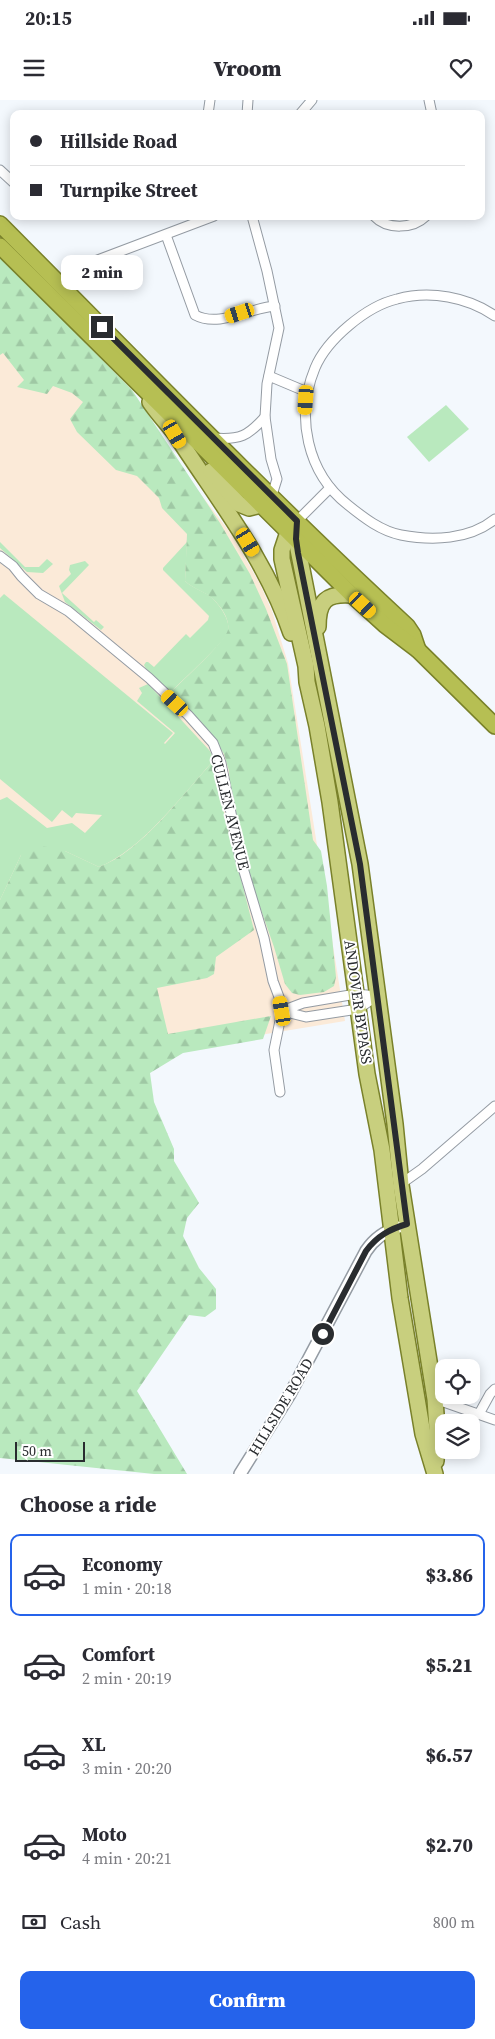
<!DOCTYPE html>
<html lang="en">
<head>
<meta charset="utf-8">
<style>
	body { margin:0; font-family:"Source Serif 4",serif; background:#f7f7f7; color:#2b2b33; height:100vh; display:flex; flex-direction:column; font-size:19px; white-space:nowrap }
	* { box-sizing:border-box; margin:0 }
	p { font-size:16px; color:#7c7c81 }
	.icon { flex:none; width:28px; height:28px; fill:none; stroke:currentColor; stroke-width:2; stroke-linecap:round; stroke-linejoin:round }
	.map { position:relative; height:1374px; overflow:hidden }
	.drawer { display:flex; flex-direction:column; background:#fff; flex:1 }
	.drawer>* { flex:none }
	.banner { position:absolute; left:10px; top:10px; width:475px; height:110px; border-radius:10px; box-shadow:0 2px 12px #0003; display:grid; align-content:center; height:110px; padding:0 20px; background:#fff }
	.fabs { position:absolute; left:435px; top:1259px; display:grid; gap:10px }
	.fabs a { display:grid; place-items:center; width:45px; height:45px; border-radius:10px; background:#fff; box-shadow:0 2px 12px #0003; font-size:25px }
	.scale { position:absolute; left:15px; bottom:12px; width:70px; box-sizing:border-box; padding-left:5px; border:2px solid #292c2f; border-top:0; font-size:14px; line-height:18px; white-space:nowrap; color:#292c2f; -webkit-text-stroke:4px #fff; paint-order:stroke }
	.end { position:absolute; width:22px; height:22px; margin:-11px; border:6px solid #292c2f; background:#fff; box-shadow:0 0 0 2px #fff }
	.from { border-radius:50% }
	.bubble { position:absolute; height:35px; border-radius:10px; background:#fff; box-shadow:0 2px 12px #0003; font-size:16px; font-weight:800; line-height:35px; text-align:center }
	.car { position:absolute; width:15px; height:30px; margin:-15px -8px; border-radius:6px; box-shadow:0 0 4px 1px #0007; background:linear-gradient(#f5c518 24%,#345 0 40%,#f5c518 0 76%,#345 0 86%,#f5c518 0) }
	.banner b { display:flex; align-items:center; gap:18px; height:48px; font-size:19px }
	.banner b+b { border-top:1px solid #e1e1e2 }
	.banner i { width:12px; height:12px; background:#2b2b33 }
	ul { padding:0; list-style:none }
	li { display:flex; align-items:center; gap:15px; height:82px; margin:0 10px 8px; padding:0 10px; border:2px solid transparent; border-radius:10px }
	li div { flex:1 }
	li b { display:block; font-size:19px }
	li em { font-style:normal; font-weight:800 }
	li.on { border-color:#2563eb }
	li>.icon { width:45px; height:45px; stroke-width:1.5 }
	h2 { padding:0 20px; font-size:22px; line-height:60px }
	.pay { display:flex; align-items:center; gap:12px; height:55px; padding:0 20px; font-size:19px }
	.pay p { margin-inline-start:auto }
	.button { display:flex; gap:10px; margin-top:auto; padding:10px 20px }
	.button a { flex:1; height:58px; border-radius:10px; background:#2563eb; color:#fff; font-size:20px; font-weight:800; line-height:58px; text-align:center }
	.status { display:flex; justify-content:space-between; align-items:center; height:35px; padding:0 25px; background:#fff; direction:ltr }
	.status svg { height:14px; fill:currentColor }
	header { display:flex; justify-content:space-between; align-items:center; height:65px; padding:0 20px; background:#fff; font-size:22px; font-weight:800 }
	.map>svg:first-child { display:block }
	.education { fill:#fbead8 }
	.grass { fill:#b9e9be }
	.forest { fill:url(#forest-firs) }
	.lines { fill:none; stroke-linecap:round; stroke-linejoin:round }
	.minor-casing { stroke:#949ba3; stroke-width:11 }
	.tertiary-casing { stroke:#949ba3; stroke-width:14 }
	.primary-casing { stroke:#79812a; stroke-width:18 }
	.trunk-casing { stroke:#79812a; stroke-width:18 }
	.minor { stroke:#fff; stroke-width:9 }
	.tertiary { stroke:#fff; stroke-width:11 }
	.primary { stroke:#c8cf7e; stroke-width:15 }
	.trunk { stroke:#b6bf53; stroke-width:15 }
	.route { stroke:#292c2f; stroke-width:6 }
	.labels { text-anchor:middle; stroke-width:4; stroke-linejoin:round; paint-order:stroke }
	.street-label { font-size:15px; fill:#292c2f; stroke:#fff }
</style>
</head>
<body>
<div class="status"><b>20:15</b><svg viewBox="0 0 49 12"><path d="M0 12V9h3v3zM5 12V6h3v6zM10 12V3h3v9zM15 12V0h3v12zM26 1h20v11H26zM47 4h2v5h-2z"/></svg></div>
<header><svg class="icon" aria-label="menu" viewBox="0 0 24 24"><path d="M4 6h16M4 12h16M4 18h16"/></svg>Vroom<svg class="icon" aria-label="heart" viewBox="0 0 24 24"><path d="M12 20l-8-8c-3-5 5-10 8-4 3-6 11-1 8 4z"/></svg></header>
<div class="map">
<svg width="495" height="1374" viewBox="0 0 495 1374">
	<defs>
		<pattern id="forest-firs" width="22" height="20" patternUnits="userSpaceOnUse" patternTransform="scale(1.25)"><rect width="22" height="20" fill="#b9e9be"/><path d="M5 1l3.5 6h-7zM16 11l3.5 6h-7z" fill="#9fc8a4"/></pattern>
	</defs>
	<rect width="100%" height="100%" fill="#f3f8fd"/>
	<!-- education -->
	<path class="education" d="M0,167L186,375L232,435L260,484L272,511L288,563L345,921L0,978Z"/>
	<!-- grass -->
	<g class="grass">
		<path d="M446,305L469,329L429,362L407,337Z"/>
		<path d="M0,442L25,467H39L47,459L53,464L43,473L27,472L0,448Z"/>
		<path d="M187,442L185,481C193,489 206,491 214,500C221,507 231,522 228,532C223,544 182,580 171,592L146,569L144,565L146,562H148L154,567L186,534L190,538L208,520L209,516L163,470V468Z"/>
		<path d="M85,461L89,465L62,493L94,522L96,520L104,527L101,530L65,502L59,486L71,474L69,470L70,465Z"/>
		<path d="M4,494L173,633L164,643L165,644L175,633L137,601L142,593L139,588L148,584L210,651L214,660C183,694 142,750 99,767L65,751L21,755L0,800V700L7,697L47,728L72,723L85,733L102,715L76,713L72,718L62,710L52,722L0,679V498Z"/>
	</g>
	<!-- forest -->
	<g class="forest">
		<path d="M0,157L132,290L220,423L250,474L266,509L287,564L313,740L321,751L327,786L336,877L334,886L324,892L300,895L292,893L285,884L274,847L245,764L231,701L229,671L224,654L213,636L171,592C182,581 225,542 228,530C230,519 221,507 214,500C205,491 193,489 185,481L187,434L162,408L159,398L137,376L116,370L77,332L70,319L83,302L72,293L53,286L47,294L17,287L24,280L3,253L0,255Z"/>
		<path d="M214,660L223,709L254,830L216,857L214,874L207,878L157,888L168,934L271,916L263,939L183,953L150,973L154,1002L174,1049V1061L199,1103L187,1118L183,1136L199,1168L216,1189V1209L205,1217L189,1215L137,1291L187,1374H154L0,1358V800L21,755L39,745L65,751L99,767C142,751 183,694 214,660Z"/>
	</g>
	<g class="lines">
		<!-- minor casing -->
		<g class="minor-casing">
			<g id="minor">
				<path d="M429,0L432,14"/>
				<path d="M208,14L210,0"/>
				<path d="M247,14L248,0"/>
				<path d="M300,14L312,0"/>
				<path d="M0,70L14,83"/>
				<path d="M252,116L267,171L279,228L267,284L265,317L271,359L277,379L272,395"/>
				<path d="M374,116C387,130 413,129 426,116"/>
				<path d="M166,135L195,215C219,228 249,208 275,206"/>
				<path d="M95,161L214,116"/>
				<path d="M495,216C468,197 430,190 397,199C367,206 327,239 315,268C295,316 307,373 348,405C364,418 381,431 401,435C432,441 469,440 495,419"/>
				<path d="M269,276L307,292"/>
				<path d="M214,338C240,340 248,336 265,317"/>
				<path d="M297,421L330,388"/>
				<path d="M0,456L13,466L21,476L39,494L68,511L149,578L188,615L213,643L221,663L240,758L264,838L273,881L279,897L282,911L274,950L280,992"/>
				<path d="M356,894L377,896L358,909L306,917L282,911L303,903Z"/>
				<path d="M398,1086L422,1069L495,1006"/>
				<path d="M435,1299L495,1320"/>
				<path d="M479,1314L490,1294L495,1289"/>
			</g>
		</g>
		<!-- tertiary casing -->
		<g class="tertiary-casing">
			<path id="tertiary" d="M240,1374L290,1294L366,1151C374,1139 385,1131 399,1127"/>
		</g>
		<!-- primary casing -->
		<g class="primary-casing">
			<g id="primary">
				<path d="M150,302C158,314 168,324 176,335C218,400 266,459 291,533"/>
				<path d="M211,371L239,404L249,408L261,405"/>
				<path d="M288,432L282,450V459L306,566L307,582L317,626L330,702L367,974L382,1050L400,1198L423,1334L435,1374"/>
				<path d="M296,439L360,764L395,1024L401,1085L435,1299L437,1329L436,1361"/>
				<path d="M318,527C318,501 326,493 352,495"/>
			</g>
		</g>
		<!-- trunk casing -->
		<g class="trunk-casing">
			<g id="trunk">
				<path d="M0,124C134,259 267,397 407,526L413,535L418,550"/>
				<path d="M0,146L352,495L385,525L418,550L495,626"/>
			</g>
		</g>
		<!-- minor -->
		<use href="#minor" class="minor"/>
		<!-- tertiary -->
		<use href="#tertiary" class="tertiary"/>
		<!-- primary -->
		<use href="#primary" class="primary"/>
		<!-- trunk -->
		<use href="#trunk" class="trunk"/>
	</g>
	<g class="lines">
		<!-- route -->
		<path class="route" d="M102,227L297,421L296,439L298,453L360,764L407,1124C390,1129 377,1136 366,1151L323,1234"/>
	</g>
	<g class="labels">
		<!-- street labels -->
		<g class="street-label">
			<text transform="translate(230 712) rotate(76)" y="5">CULLEN AVENUE</text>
			<text transform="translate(358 902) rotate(82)" y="5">ANDOVER BYPASS</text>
			<text transform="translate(281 1307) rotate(-59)" y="5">HILLSIDE ROAD</text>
		</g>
	</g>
</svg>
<div class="fabs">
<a><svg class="icon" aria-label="locate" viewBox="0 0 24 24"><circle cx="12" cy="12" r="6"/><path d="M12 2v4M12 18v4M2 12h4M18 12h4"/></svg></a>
<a><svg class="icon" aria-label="layers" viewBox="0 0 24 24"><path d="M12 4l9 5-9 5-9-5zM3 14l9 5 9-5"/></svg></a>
</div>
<div class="scale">50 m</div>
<i class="end from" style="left:323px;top:1234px"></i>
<i class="end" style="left:102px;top:227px"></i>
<div class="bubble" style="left:61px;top:155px;width:82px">2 min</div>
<i class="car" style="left:240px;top:213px;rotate:252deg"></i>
<i class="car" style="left:306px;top:300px;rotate:184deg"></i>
<i class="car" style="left:175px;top:334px;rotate:150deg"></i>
<i class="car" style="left:248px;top:442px;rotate:149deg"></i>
<i class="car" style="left:363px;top:505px;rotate:133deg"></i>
<i class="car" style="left:175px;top:603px;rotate:313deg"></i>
<i class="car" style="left:282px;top:911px;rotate:350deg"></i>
<div class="banner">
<b><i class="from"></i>Hillside Road</b>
<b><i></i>Turnpike Street</b>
</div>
</div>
<section class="drawer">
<h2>Choose a ride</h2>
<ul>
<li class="on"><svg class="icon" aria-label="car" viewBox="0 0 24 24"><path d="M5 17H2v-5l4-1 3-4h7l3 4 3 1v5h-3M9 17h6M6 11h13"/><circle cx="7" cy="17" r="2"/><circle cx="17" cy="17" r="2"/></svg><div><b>Economy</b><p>1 min · 20:18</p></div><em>$3.86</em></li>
<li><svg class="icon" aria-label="car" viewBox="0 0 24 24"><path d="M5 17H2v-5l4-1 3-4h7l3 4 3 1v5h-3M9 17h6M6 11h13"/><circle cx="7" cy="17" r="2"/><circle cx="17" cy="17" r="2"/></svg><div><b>Comfort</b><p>2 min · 20:19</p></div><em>$5.21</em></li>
<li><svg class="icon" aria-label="car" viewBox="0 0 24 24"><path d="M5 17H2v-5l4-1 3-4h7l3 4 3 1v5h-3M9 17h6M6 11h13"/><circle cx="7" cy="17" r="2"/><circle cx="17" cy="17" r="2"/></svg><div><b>XL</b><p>3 min · 20:20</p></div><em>$6.57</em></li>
<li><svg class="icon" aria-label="car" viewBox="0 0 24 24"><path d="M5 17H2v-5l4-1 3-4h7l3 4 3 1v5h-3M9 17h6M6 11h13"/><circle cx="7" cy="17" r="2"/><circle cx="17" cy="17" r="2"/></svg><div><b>Moto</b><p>4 min · 20:21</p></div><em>$2.70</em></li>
</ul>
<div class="pay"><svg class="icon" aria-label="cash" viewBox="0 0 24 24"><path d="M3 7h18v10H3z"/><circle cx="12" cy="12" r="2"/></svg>Cash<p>800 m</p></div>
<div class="button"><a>Confirm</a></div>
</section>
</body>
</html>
